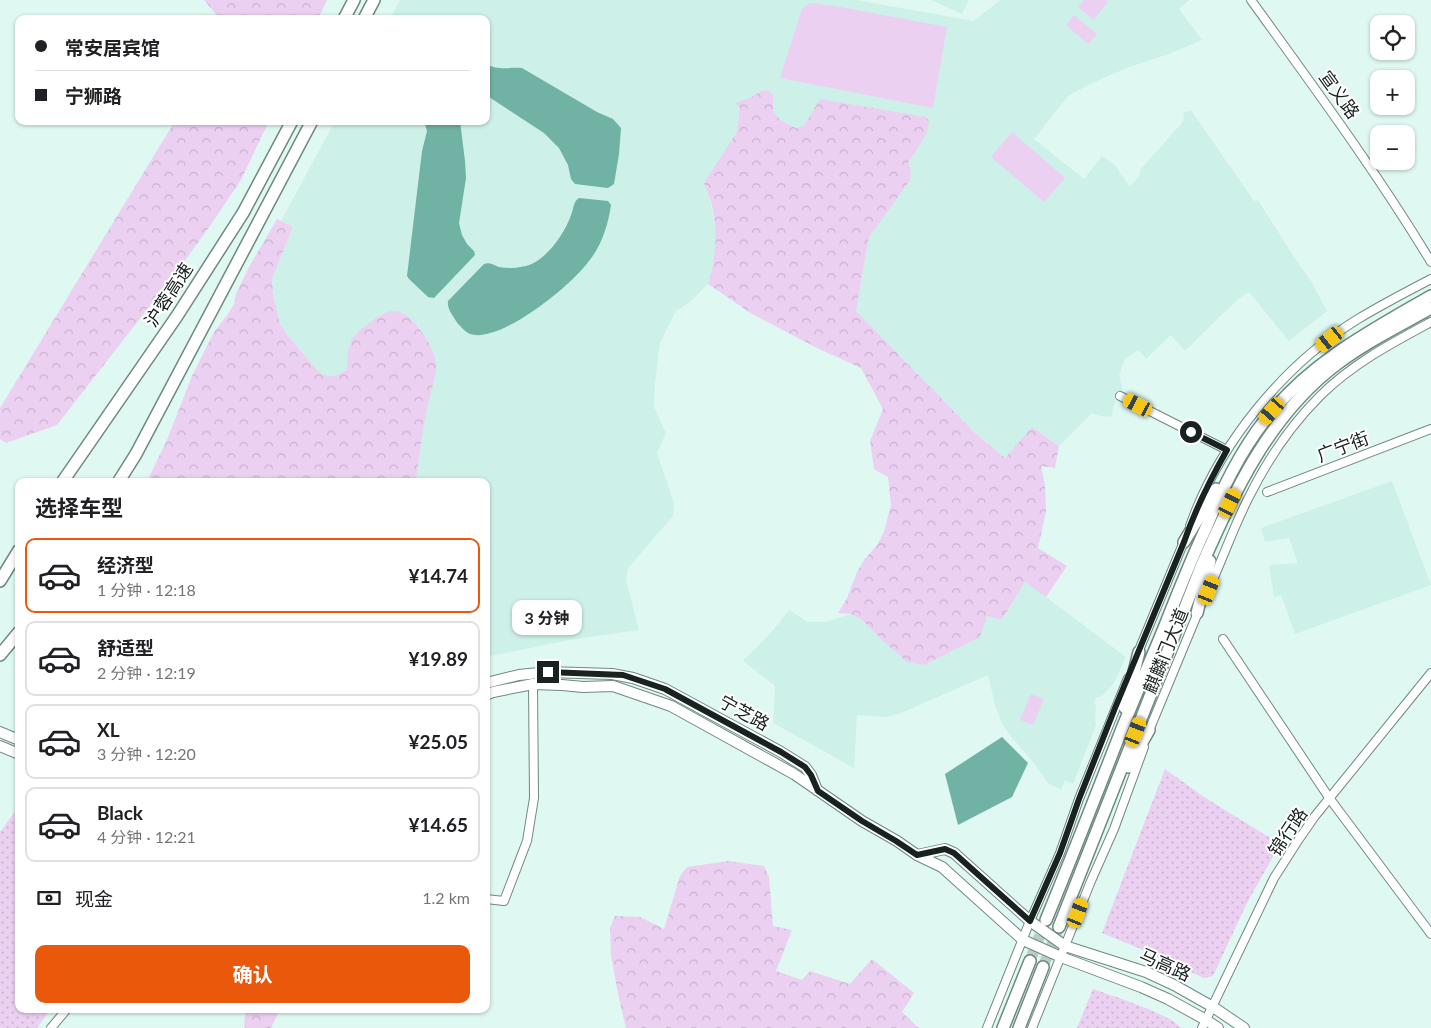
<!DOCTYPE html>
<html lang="zh">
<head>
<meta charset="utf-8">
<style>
	body { margin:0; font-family:Lato,"Noto Sans SC",sans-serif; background:#f2f2f2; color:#202124; height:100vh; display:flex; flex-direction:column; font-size:19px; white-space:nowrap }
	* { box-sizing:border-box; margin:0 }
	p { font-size:16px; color:#757577 }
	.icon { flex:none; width:28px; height:28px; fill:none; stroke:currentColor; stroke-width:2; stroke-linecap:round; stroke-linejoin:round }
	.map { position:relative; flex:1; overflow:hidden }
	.panel { position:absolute; left:15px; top:478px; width:475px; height:535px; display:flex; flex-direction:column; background:#fff; border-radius:10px; box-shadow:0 1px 4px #0004 }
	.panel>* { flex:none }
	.hud { position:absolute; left:15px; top:15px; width:475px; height:110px; border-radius:10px; box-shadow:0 1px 4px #0004; display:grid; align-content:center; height:110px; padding:0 20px; background:#fff }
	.buttons { position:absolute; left:1370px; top:15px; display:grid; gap:10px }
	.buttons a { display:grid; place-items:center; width:45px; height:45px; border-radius:10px; background:#fff; box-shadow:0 1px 4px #0004; font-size:25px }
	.end { position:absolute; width:22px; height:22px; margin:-11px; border:6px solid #182220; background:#fff; box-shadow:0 0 0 2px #fff }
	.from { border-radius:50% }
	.bubble { position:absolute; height:35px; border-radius:10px; background:#fff; box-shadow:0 1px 4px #0004; font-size:16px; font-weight:700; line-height:35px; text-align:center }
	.car { position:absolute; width:15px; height:30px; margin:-15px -8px; border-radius:6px; box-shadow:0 0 4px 1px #0007; background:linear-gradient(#f5c518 24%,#345 0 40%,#f5c518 0 76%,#345 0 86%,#f5c518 0) }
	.hud b { display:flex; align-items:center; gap:18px; height:48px; font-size:19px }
	.hud b+b { border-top:1px solid #e0e0e0 }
	.hud i { width:12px; height:12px; background:#202124 }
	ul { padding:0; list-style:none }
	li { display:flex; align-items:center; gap:15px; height:75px; margin:0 10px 8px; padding:0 10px; border:2px solid #e0e0e0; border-radius:10px }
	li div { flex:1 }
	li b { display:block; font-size:19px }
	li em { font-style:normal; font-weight:700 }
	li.active { border-color:#ea580c }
	li>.icon { width:45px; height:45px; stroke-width:1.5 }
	h2 { padding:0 20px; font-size:22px; line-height:60px }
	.pay { display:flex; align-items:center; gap:12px; height:55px; padding:0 20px; font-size:19px }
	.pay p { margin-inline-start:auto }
	.cta { display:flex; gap:10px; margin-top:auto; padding:10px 20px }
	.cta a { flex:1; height:58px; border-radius:10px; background:#ea580c; color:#fff; font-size:20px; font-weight:700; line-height:58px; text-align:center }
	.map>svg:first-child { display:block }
	.built { fill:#cdf1e8 }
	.grass { fill:url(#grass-dots) }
	.forest { fill:url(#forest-crowns) }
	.pitch { fill:#ebd0f2 }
	.water { fill:#70b2a3 }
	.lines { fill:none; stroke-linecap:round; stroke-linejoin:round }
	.highway-tunnel { stroke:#b7cec8; stroke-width:11; stroke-dasharray:11 5.5; stroke-linecap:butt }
	.minor-casing { stroke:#708882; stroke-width:10 }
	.major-casing { stroke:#708882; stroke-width:12 }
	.highway-casing { stroke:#708882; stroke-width:14 }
	.minor { stroke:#fff; stroke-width:8 }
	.major { stroke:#fff; stroke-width:10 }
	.highway { stroke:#fff; stroke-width:11 }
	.route { stroke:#182220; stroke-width:6 }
	.labels { text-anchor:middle; stroke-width:4; stroke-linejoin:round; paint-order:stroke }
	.street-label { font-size:18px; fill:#182220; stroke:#fff }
</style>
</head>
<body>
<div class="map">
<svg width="1431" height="1028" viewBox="0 0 1431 1028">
	<defs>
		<pattern id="grass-dots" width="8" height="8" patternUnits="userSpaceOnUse" patternTransform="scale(1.25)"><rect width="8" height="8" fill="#ebd0f2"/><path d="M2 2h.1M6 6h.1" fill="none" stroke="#c9b2cf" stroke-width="1.8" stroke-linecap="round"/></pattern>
		<pattern id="forest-crowns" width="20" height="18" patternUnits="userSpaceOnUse" patternTransform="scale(1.25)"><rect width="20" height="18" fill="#ebd0f2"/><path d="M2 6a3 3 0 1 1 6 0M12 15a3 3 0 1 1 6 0" fill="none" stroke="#c9b2cf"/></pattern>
	</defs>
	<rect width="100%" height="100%" fill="#dff9f2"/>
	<!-- built -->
	<g class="built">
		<path d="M400,0H856L974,21L1000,0H1189L1179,9L1202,40L1169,54L1129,67L1088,85L1068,96L1034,139L1084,179L1102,156L1116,166L1122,176L1130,186L1139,176L1141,169L1180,125L1184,120L1183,113L1191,110L1254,201L1258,200L1294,257L1311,281L1327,311L1289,341L1249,292L1238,299L1185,351L1171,335L1146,359L1138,350L1125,359L1119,375L1123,391L1114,405L1111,417L1100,416L1092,413L1059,446L1032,427L1005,458L975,433L856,311L869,237L704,183L709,193L715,227L716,249L713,266L708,284L690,302L676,311L660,343L655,384L654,407L666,433L657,453L674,503L673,516L628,568L626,580L639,630L569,640L486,657V481H416L433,351L427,339L419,327L397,311L388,312L380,315L350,344L346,370L335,377L326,376L319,372L288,336L280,324L273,294L272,279L293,227L281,221L335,121H486V19H390Z"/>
		<path d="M931,0H969L962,14Z"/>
		<path d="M1392,481L1431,585L1295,634L1281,595L1274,597L1269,565L1298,563L1289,538L1265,542L1261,528Z"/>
		<path d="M1025,581L1126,657L1114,683L1101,697H1096L1094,703L1096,706L1095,716L1096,725L1073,784L1065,780L1061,790L1048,783L1033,762L1009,734L1002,723L995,705L988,675L901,713L886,717L857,715L854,768L773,723L775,686L743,661L774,629L789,610L808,622H825L851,614L861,619L883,641L987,616L1003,620Z"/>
	</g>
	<!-- grass -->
	<g class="grass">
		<path d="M1165,769L1204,797L1280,844L1246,905L1213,976L1204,978L1141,949L1102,933Z"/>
		<path d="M19,806V1009H51L37,1028H0V832Z"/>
		<path d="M1093,989C1113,996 1170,1014 1181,1028H1077Z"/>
	</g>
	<!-- forest -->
	<g class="forest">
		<path d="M204,0H327L318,19H220Z"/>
		<path d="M767,90L772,93C774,99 773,104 773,110C775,118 788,125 796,128L804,126L820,99L926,117L929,121L927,133L908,163L911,170L910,180L869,237L856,311L975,433L1005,458L1032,427L1059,446L1055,468L1041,466L1045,485L1046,512L1038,548L1067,566L1046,597L1025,582L1002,620L987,616L980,637L924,665L907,662L883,641L861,619L851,614L838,613L847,598L857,572L864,560L877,545L884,532L891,505L888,477L874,469L870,441L883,409L861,368L819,349L752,314L708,284C718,252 719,215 704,183L737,132L740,108L735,103L752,97L761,91Z"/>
		<path d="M175,121H269L241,180L210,226L178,270L57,425L6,443L0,439V408Z"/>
		<path d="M277,219L293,227L272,279L273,294L280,324L288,336L319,372C331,379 335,377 346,370C348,362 347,351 350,344C353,335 361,329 368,324C376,318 385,310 396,311C413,313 435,347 436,364C437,373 429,398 427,409C422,433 419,457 416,481H147L167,440L192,376L214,332L228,314L234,304L236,294L249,267Z"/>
		<path d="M728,861L764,866L769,877L773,926L792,930L776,971L802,980L810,971L850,984L872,959L914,993L902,1012L919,1028H626L618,994L611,955L610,928L615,916L640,917L664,929L680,876L687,867Z"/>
		<path d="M246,1009H280L271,1028H245L244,1025Z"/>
	</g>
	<!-- pitch -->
	<g class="pitch">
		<path d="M1084,0H1106L1108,2L1093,20L1078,7Z"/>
		<path d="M810,3L835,6L947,27L933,108L780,78L802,9Z"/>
		<path d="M1074,15L1097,34L1088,44L1066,25Z"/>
		<path d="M1012,132L1065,178L1044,202L991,157Z"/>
		<path d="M1031,694L1044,699L1033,725L1020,720Z"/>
	</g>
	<!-- water -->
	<g class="water">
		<path d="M486,64C500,71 509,67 522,68L597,112L613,119L621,128L619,154L614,184L608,188L575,184L571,179L568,165L559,148L544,133L486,95Z"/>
		<path d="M424,121H460L465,161L466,178L459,223L462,235L467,244L474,251L475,255L434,298L428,297L409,279L407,276L422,151L427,131Z"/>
		<path d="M579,198L608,201L611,205C608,225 602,245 589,261C572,285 500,344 470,334C465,332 459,325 456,321C452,314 447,309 448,301L484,264C490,262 493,265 499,267C508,269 517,268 526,266C546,261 565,233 571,215C574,208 573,202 579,198Z"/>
		<path d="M1002,737L1028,763L1012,797L958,825L945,774Z"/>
	</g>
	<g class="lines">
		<!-- highway-tunnel -->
		<g class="highway-tunnel">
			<path d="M1030,961L1045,922"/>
			<path d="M1043,967L1059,927"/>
		</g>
		<!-- minor casing -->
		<g class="minor-casing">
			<g id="minor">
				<path d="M1251,0C1313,86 1376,171 1431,262"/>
				<path d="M1120,396L1227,450"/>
				<path d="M1267,492L1431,429"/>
				<path d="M1190,526C1219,444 1283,365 1358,319C1381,305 1406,292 1431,279"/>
				<path d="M1204,599C1221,565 1232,529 1250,495C1268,459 1292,424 1320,396C1352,364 1392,343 1431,322"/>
				<path d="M1223,639L1330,799L1431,934"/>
				<path d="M1137,655L1185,539"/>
				<path d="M1148,733L1199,610"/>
				<path d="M486,899L504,901L527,841L534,798L533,684"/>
				<path d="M51,1028L67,1009"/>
				<path d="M987,1028L1030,921L1060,853L1079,799L1128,678"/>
				<path d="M1032,1028L1091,881L1114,829L1144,747"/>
				<path d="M1202,1028L1274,878L1297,842L1315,816L1431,673"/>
			</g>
		</g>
		<!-- major casing -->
		<g class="major-casing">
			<g id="major">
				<path d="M486,683L519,675L548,672L612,674L633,678L665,689L781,752L805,767L811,775L817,790"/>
				<path d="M486,695L493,692L533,684L562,685L583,687L613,686L671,706L794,774L862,821L897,841L917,855L942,867L1023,940L1061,957L1141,987L1168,999L1206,1020L1218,1028"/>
				<path d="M0,732L19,740"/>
				<path d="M0,746L19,754"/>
				<path d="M917,855L945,849L954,853L1030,921L1065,946L1146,972L1174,985L1213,1007L1244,1028"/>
			</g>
		</g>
		<!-- highway casing -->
		<g class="highway-casing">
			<g id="highway">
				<path d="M344,19L354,0"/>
				<path d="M364,19L374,0"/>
				<path d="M63,481L177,316L243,213L292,121"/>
				<path d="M119,481L136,454L312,121"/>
				<path d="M1184,542L1216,489"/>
				<path d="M0,581L19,550"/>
				<path d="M1197,613L1210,561"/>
				<path d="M0,655L19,632"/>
				<path d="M1125,708L1139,652"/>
				<path d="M1128,767L1149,730"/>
				<path d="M1046,920C1070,862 1093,803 1116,744C1131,705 1148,667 1164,628C1177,595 1190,562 1205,530C1221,492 1239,453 1265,420C1309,363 1370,331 1431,296"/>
				<path d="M1059,927L1201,567C1233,493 1270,414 1337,364C1366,342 1399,326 1431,308"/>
				<path d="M1003,1028L1030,961"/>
				<path d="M1019,1028L1043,967"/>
			</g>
		</g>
		<!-- minor -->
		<use href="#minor" class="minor"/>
		<!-- major -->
		<use href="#major" class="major"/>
		<!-- highway -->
		<use href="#highway" class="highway"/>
	</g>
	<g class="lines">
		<!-- route -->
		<path class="route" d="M548,672L623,675L665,689L781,752L805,767L811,775L818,791L862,821L896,841L917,855L945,849L954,853L1030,921L1060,853L1079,799L1115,708L1184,542C1195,510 1210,480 1227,450L1191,432"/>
	</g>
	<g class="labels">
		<!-- street labels -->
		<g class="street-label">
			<text transform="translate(1339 95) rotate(54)" y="6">宣义路</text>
			<text transform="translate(169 295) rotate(-57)" y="6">沪蓉高速</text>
			<text transform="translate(1343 447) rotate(-21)" y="6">广宁街</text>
			<text transform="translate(1166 651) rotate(-68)" y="6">麒麟门大道</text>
			<text transform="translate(744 713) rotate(29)" y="6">宁芝路</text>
			<text transform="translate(1288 832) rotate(-56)" y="6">锦行路</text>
			<text transform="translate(1165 965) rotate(24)" y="6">马高路</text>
		</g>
	</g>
</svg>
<div class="buttons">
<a><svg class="icon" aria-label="locate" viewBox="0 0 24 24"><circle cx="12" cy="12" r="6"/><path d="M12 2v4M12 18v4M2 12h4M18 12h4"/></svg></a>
<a>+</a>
<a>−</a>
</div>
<i class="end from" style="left:1191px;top:432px"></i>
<i class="end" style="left:548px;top:672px"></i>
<div class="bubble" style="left:512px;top:600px;width:70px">3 分钟</div>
<i class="car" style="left:1330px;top:339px;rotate:231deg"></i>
<i class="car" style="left:1138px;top:405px;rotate:297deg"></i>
<i class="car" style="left:1272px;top:411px;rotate:221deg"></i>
<i class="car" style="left:1230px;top:503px;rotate:26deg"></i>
<i class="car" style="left:1209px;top:590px;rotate:22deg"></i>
<i class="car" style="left:1136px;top:732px;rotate:21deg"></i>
<i class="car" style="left:1078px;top:913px;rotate:21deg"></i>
<div class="hud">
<b><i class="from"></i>常安居宾馆</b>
<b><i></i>宁狮路</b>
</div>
<section class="panel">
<h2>选择车型</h2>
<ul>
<li class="active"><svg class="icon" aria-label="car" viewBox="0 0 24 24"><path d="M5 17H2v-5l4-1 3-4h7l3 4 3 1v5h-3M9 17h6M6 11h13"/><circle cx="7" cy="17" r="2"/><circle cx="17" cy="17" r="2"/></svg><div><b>经济型</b><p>1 分钟 · 12:18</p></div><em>¥14.74</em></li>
<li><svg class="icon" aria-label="car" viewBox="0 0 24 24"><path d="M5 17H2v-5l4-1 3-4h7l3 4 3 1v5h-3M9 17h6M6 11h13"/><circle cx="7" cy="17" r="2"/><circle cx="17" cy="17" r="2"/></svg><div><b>舒适型</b><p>2 分钟 · 12:19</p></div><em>¥19.89</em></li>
<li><svg class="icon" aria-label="car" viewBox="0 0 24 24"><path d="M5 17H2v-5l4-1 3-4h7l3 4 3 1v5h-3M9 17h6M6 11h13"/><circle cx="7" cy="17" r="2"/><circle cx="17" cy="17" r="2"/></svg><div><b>XL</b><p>3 分钟 · 12:20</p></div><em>¥25.05</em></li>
<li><svg class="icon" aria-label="car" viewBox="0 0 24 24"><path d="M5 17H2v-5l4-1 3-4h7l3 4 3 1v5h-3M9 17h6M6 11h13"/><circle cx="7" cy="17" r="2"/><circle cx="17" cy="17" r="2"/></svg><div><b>Black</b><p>4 分钟 · 12:21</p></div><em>¥14.65</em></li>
</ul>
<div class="pay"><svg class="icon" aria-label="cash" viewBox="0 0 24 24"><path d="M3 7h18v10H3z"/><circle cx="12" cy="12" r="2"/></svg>现金<p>1.2 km</p></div>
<div class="cta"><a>确认</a></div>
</section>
</div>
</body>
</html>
